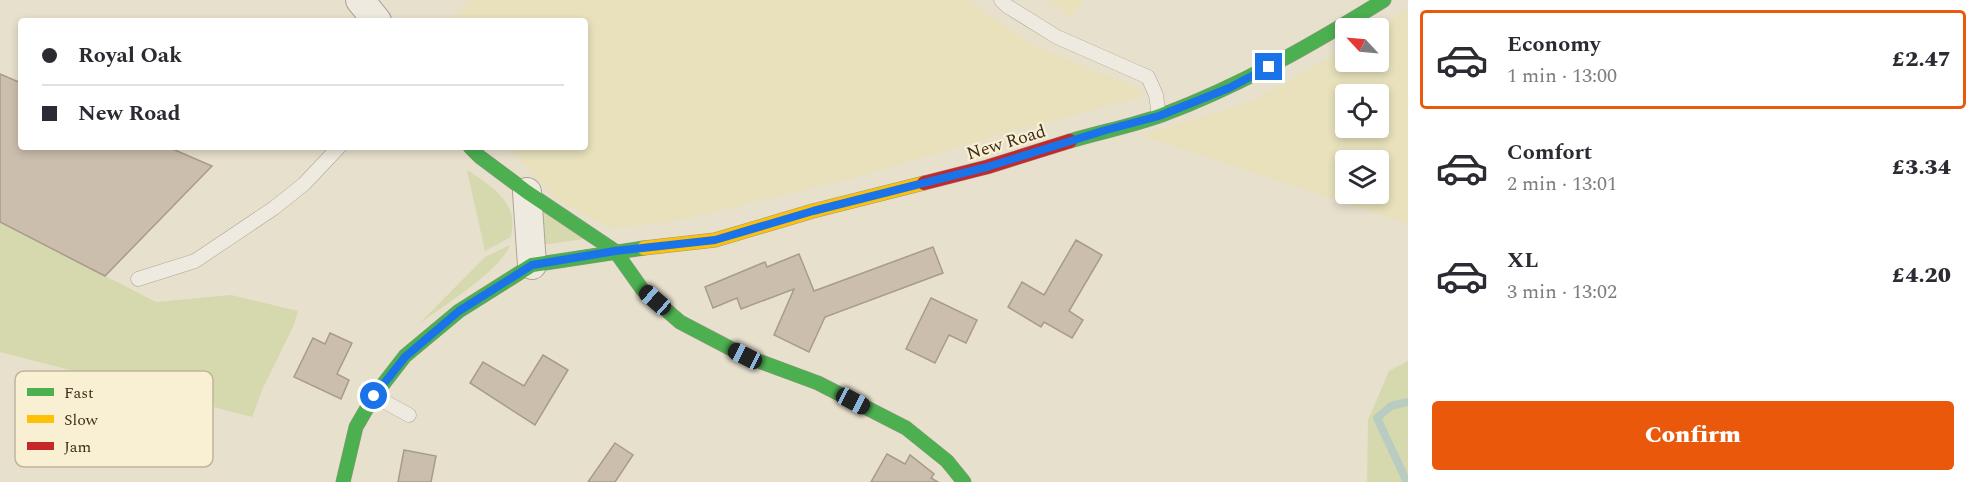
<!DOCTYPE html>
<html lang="en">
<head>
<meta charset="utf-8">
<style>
	body { margin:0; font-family:Spectral,serif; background:#f2f2f3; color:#2b2b33; height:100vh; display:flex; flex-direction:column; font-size:22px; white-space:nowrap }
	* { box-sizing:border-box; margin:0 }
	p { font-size:20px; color:#7c7c81 }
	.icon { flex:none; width:33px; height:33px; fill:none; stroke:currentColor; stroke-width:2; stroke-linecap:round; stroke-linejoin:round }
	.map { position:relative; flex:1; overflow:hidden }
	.side { display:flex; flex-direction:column; background:#fff; width:570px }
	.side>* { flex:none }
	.banner { position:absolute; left:18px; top:18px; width:570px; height:132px; border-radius:6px; box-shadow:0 3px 9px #0003; display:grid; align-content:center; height:132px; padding:0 24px; background:#fff }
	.needle { width:39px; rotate:296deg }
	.tools { position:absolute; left:1335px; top:18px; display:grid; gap:12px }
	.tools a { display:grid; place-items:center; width:54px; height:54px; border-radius:6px; background:#fff; box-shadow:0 3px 9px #0003; font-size:30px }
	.end { position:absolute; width:27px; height:27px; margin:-14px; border:8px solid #1a73e8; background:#fff; box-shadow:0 0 0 3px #fff }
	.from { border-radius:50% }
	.car { position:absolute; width:18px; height:36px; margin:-18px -9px; border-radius:8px; box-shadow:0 0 4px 2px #0007; background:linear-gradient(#222 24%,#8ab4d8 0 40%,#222 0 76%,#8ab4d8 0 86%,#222 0) }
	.banner b { display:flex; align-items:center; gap:21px; height:57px; font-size:22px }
	.banner b+b { border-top:2px solid #e1e1e2 }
	.banner i { width:15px; height:15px; background:#2b2b33 }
	ul { padding:10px 0 0; list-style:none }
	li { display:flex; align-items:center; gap:18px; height:99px; margin:0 12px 9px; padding:0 12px; border:3px solid transparent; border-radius:6px }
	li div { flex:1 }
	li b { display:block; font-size:22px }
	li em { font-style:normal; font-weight:800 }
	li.current { border-color:#ea580c }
	li>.icon { width:54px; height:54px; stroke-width:1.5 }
	.cta { display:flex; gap:12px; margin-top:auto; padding:12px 24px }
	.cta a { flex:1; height:69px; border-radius:6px; background:#ea580c; color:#fff; font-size:24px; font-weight:800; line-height:69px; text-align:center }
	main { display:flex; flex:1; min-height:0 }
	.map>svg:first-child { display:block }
	.farmland { fill:#e8e1bc; fill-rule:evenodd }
	.green { fill:#d6d8ae }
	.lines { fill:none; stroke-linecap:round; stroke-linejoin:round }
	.stream { stroke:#b8ccc1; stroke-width:8 }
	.building { fill:#ccbead; stroke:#a89b8c; stroke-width:1.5 }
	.lane-casing { stroke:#aca596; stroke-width:15 }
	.street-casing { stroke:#aca596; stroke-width:30 }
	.fast-casing { stroke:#9c9486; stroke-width:15 }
	.slow-casing { stroke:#9c9486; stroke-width:15 }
	.jam-casing { stroke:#9c9486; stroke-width:15 }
	.lane { stroke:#efeadf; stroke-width:14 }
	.street { stroke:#efeadf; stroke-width:28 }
	.fast { stroke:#4caf50; stroke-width:14 }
	.slow { stroke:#ffc107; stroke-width:14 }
	.jam { stroke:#c62828; stroke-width:14 }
	.route { stroke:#1a73e8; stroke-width:8 }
	.labels { text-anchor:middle; stroke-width:4.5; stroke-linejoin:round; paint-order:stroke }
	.street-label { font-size:18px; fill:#3c2d1c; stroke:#f9efd2 }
	.key { fill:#f9efd2; stroke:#c0b59b; stroke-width:1.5 }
	.key-label { font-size:16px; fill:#3c2d1c }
</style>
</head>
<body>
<main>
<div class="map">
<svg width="1408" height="482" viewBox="0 0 1408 482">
	<rect width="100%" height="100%" fill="#e7e0cd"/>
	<!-- farmland -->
	<g class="farmland">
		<path d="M469,0H968L1031,44L1135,87L1146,96L1008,132L854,178L681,220L612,229L556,199L507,147H585V21H451Z"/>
		<path d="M1048,0H1084L1070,18Z"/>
		<path d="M1408,8V224L1141,135L1250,102L1345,49L1346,62H1378L1379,29ZM1346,94H1378V128H1346ZM1346,160H1378V194H1346Z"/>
	</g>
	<!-- green -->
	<g class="green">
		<path d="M467,170C484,181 509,196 512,218C513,224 512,231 511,237L485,251Z"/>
		<path d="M537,208L584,239L541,245Z"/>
		<path d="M0,222L156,302L231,295L298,311L293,327L263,388L252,417L0,352Z"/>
		<path d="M510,245C500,271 443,306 419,324L485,257Z"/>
		<path d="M1408,361V482H1367L1368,420L1389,371Z"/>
	</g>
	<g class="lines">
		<!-- stream -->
		<path class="stream" d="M1407,482L1377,418L1391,406L1408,402"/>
	</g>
	<!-- building -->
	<g class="building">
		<path d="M0,74L21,83V147H168L212,166L105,276L0,222Z"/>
		<path d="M1076,240L1102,255L1069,311L1083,320L1072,338L1044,322L1041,327L1008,307L1022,282L1044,295Z"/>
		<path d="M933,247L943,273L825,317L809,352L774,335L794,289L741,309L737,298L713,308L705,287L765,262L767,267L799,254L814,291Z"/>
		<path d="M931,298L977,320L966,343L949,335L935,363L906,349Z"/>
		<path d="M330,333L352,343L337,374L349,380L341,399L294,377L313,338L325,344Z"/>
		<path d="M543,355L568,370L535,425L470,383L483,362L524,386Z"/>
		<path d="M615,443L633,455L615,482H588Z"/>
		<path d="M404,450L436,456L431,482H398Z"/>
		<path d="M887,454L905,464L910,455L934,474L931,478L938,482H871Z"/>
	</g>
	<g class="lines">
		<!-- lane casing -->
		<g class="lane-casing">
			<g id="lane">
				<path d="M1001,0L1007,6L1057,37L1148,77L1156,95L1159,116"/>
				<path d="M138,279L195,261L274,208L304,184L339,147"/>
				<path d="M374,396L409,415"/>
			</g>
		</g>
		<!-- street casing -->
		<g class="street-casing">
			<g id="street">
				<path d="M360,0L377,21"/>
				<path d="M527,192L532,265"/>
			</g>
		</g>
		<!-- fast casing -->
		<g class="fast-casing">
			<g id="fast">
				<path d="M1070,141C1100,132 1132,126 1162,115C1240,86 1313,44 1384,0"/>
				<path d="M470,147L480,157L527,192L615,251L642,289L680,322L745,356L818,383L906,428L947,461L964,482"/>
				<path d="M343,482L356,427L374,396L405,356L459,311L532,265L644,248"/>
			</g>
		</g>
		<!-- slow casing -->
		<g class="slow-casing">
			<path id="slow" d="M644,248L715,240L813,211L924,183"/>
		</g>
		<!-- jam casing -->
		<g class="jam-casing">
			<path id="jam" d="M924,183L987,167L1070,141"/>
		</g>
		<!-- lane -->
		<use href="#lane" class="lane"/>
		<!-- street -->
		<use href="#street" class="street"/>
		<!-- fast -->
		<use href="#fast" class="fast"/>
		<!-- slow -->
		<use href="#slow" class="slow"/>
		<!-- jam -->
		<use href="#jam" class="jam"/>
	</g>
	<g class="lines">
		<!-- route -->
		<path class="route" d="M374,396L405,357L459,311L532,265L615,251L715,240L813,211L987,167L1106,130L1159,116L1229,88L1269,67"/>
	</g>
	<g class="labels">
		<!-- street labels -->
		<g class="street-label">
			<text transform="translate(1006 142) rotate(-17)" y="6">New Road</text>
		</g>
	</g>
	<!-- legend -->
	<rect x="15" y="371" width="198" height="96" rx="9" class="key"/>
	<rect x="27" y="388" width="27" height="8" fill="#4caf50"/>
	<rect x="27" y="415" width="27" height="8" fill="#ffc107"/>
	<rect x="27" y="442" width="27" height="8" fill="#c62828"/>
	<g class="key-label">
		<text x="64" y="398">Fast</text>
		<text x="64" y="425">Slow</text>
		<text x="64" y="452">Jam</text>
	</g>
</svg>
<div class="tools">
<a><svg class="needle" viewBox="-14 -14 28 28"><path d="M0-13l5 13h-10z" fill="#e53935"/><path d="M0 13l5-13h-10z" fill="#7c7c81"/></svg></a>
<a><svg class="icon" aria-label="locate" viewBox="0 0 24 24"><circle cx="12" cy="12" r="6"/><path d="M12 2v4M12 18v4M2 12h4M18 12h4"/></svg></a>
<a><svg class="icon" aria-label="layers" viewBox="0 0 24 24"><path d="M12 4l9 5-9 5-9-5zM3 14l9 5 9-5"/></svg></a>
</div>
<i class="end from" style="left:374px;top:396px"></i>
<i class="end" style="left:1269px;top:67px"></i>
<i class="car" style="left:655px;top:300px;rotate:311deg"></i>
<i class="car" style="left:745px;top:356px;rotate:297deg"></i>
<i class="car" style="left:853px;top:401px;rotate:118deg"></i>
<div class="banner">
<b><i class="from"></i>Royal Oak</b>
<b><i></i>New Road</b>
</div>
</div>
<section class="side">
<ul>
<li class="current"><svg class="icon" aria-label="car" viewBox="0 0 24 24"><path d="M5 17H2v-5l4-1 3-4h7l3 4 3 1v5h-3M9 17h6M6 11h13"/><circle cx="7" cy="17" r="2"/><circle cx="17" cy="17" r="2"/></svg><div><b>Economy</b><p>1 min · 13:00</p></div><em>£2.47</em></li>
<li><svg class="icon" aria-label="car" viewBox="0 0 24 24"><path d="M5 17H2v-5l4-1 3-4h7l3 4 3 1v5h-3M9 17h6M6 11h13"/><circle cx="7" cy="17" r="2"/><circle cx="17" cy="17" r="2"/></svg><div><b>Comfort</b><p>2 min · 13:01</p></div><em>£3.34</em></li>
<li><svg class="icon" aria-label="car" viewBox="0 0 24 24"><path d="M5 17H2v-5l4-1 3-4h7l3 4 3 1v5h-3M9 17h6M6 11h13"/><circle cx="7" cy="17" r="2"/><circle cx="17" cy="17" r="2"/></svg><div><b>XL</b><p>3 min · 13:02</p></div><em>£4.20</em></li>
</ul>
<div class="cta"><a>Confirm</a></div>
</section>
</main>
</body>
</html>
